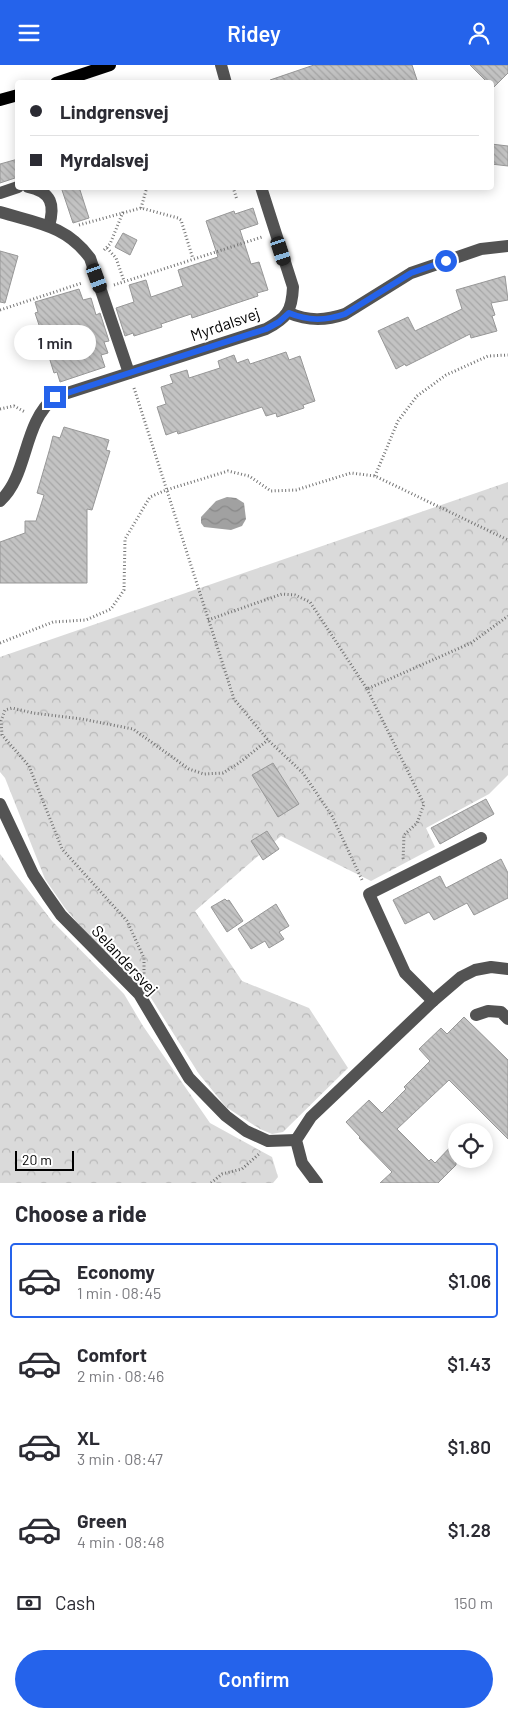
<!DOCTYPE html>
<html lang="en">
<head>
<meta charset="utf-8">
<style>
	body { margin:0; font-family:Barlow,sans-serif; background:#f7f7f7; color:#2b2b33; height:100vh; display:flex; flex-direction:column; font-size:19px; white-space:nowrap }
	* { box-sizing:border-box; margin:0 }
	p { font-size:16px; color:#7c7c81 }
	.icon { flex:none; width:28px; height:28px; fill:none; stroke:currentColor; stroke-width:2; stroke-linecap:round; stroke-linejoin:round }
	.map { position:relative; height:1118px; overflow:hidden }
	.sheet { display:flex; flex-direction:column; background:#fff; flex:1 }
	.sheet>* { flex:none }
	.banner { position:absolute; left:15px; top:15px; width:479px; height:110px; border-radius:5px; box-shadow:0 2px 12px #0003; display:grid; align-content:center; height:110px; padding:0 15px; background:#fff }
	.buttons { position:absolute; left:448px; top:1058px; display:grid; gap:10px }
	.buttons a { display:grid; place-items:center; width:45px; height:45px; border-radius:50%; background:#fff; box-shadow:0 2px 12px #0003; font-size:25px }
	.scale { position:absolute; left:15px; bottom:12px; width:59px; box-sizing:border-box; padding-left:5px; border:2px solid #000; border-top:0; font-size:14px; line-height:18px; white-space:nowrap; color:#000; -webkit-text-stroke:4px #fff; paint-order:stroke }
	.end { position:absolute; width:22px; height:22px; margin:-11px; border:6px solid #2563eb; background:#fff; box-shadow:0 0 0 2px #fff }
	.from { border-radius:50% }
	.bubble { position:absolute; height:35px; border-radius:18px; background:#fff; box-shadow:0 2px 12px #0003; font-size:16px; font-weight:600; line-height:35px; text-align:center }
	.car { position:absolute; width:15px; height:30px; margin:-15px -8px; border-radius:6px; box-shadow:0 0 4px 1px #0007; background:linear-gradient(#222 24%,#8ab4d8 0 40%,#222 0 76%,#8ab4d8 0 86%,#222 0) }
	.banner b { display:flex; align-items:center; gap:18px; height:48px; font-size:19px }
	.banner b+b { border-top:1px solid #e1e1e2 }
	.banner i { width:12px; height:12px; background:#2b2b33 }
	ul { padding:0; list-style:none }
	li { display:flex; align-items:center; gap:15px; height:75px; margin:0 10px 8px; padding:0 5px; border:2px solid transparent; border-radius:5px }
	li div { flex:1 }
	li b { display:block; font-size:19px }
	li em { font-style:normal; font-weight:600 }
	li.selected { border-color:#2563eb }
	li>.icon { width:45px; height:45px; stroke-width:1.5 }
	h2 { padding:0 15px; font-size:22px; line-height:60px }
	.pay { display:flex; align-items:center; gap:12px; height:55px; padding:0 15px; font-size:19px }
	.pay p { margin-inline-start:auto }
	.cta { display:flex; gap:10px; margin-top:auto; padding:10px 15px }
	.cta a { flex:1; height:58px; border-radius:30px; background:#2563eb; color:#fff; font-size:20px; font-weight:600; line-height:58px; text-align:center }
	header { display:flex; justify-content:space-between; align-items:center; height:65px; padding:0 15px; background:#2563eb; color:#fff; font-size:22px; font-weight:600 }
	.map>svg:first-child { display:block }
	.forest { fill:url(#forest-crowns) }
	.water { fill:url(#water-waves) }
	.building { fill:url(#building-back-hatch); stroke:#979797 }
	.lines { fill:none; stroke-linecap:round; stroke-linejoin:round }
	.path { stroke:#757575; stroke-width:3; stroke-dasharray:1 2.5; stroke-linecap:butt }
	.minor { stroke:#535353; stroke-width:12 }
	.major { stroke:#000; stroke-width:12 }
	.route { stroke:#2563eb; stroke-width:6 }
	.labels { text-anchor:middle; stroke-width:4; stroke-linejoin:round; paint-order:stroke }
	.street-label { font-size:16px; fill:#000; stroke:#fff }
</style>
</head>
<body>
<header><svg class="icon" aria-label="menu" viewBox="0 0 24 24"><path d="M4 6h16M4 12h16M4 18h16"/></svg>Ridey<svg class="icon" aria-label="person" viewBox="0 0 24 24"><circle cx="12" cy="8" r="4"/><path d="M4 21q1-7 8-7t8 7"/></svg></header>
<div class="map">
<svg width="508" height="1118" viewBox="0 0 508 1118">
	<defs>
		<pattern id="forest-crowns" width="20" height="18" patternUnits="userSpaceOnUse" patternTransform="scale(1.25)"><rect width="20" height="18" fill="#dadada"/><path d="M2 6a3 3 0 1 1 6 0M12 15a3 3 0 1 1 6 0" fill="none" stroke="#b9b9b9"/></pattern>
		<pattern id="water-waves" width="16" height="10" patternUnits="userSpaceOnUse" patternTransform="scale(1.25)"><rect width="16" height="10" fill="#a1a1a1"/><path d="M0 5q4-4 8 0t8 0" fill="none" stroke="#898989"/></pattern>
		<pattern id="building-back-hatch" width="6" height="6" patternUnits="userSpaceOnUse" patternTransform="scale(1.25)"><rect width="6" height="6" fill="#c3c3c3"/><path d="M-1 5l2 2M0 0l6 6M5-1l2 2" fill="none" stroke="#a6a6a6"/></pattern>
	</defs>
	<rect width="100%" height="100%" fill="#fff"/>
	<!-- forest -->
	<g class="forest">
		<path d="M508,417V710L489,729L426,763L435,782L371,816L281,771L195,846L242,916L309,943L348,1003L283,1067L272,1069L260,1064L226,1042L199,1009L151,933L91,874L65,843L45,814L5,713L0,707V592Z"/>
		<path d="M0,789L52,856L124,929L143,961L210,1058L272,1092L278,1112L273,1118H0Z"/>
	</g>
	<!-- water -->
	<path class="water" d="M227,432L236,433L244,438L246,454L242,461L231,465L204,462L201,458V452L216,436Z"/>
	<!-- building -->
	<g class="building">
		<path d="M314,0H412L418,18H271L270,15Z"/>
		<path d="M470,0H508V8L493,23L491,18H488Z"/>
		<path d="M491,79L508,81V101L491,99Z"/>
		<path d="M18,94V112L0,118V99Z"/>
		<path d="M61,122H79L89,153L73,158Z"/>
		<path d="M253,143L258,159L240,165L251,199L259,197L268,225L257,228L258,231L192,253L191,249L161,259L162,262L134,271L133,268L125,271L116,243L134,237L129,220L146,215L151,232L183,221L178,205L218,192L206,156L234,146L235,149Z"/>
		<path d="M123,168L137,175L130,190L115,182Z"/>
		<path d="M0,186L18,191L5,238L0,237Z"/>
		<path d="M505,211L508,235L491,238L495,250L492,251L497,266L471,273L470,269L406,301L405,299L396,304L378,266L408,252L415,266L462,244L456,225Z"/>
		<path d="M79,224L83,235L91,233L96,250L100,248L109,276L104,277L108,288L101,290L105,302L60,317L57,307L54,308L39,260L35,248L38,247L35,237Z"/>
		<path d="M286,287L289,295L300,291L315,336L303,340L304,343L277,352L276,348L266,351L262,342L178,369L177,366L166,370L157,342L166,339L161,322L173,318L170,310L187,305L189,313L220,303L218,296L234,290L237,298L248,294L250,299Z"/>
		<path d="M64,362L109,375L106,385L110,386L92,445L87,444V518H0V477L25,468V456H36L44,430L37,428L50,383L53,371L60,373Z"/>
		<path d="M273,698L299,739L278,752L252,710Z"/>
		<path d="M486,734L494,749L440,779L431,763Z"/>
		<path d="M267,766L279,784L263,795L251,776Z"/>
		<path d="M501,794L508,808V833L474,850L467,838L434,855L429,847L405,859L393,835L440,811L446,823Z"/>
		<path d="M225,834L227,836L229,835L243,856L227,867L211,842Z"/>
		<path d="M276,839L289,861L279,867L284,874L269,883L265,876L251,884L238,864Z"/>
		<path d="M464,952L508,995V1074L449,1015L397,1064L429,1096L431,1094L435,1098L456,1076V1100L438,1118H380L392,1107L359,1073L360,1072L346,1057L369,1035L382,1048L406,1024L404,1022L430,996L419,984L441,963L447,969Z"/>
	</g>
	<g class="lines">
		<!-- path -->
		<g class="path">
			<path d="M233,122L237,135"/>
			<path d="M141,143L147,122"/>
			<path d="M79,160L141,143L178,153L181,155L193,194"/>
			<path d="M107,183L116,193L124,216"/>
			<path d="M104,185L110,179L123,147"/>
			<path d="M114,220L262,172"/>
			<path d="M0,245L82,218"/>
			<path d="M134,323L234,634L268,675L303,708L332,751L362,815"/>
			<path d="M0,344L14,341L25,347"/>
			<path d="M375,411L398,356L417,331L446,310L488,291L508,290"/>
			<path d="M208,555L282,529L295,530L310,537L367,624L471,578L508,551"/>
			<path d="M0,578L53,557L86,555L111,544L124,525L125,474L150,432L166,425L228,406L249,411L271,426L296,425L351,408L375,411L508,475"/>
			<path d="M367,624L424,739L417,758L404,770L403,796"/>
			<path d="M144,912V893L127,856L62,784L29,701L2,670L1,656L5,645L12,643L33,648L82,654L133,664L189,704L204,709L223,708L239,698L268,675"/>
			<path d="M211,1118L222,1109L242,1104L259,1089"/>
		</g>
		<!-- minor -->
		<g class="minor">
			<path d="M221,0L226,18"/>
			<path d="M28,122C52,127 55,140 49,161"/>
			<path d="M0,128L18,122"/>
			<path d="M0,147C36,158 66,160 90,193L129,308"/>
			<path d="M289,248C308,256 325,256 345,249L411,208L481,184L508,181"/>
			<path d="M0,436C29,410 22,358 55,332L266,264C287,253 292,246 293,222L261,122"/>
			<path d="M0,739L33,809L47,830L61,850L139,929L189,1013L226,1051L246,1066L268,1076L296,1075"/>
			<path d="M433,936L405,908L369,829L481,773"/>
			<path d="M476,950L488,946L501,947L508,954"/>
			<path d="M317,1118L302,1098L296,1075L311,1052L433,936L461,912L475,905L491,902L508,904"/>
		</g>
		<!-- major -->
		<g class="major">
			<path d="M56,18L110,0"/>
			<path d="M0,35L18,30"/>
		</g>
	</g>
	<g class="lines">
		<!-- route -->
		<path class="route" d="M55,332L266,264L279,257L289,248C308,256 325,256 345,249L411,208L446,196"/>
	</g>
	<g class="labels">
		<!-- street labels -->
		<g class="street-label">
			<text transform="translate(225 259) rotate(-19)" y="6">Myrdalsvej</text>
			<text transform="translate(125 895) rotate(47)" y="6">Selandersvej</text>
		</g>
	</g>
</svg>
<div class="buttons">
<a><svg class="icon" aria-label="locate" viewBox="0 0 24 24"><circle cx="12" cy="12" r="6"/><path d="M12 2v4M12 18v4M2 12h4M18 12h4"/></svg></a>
</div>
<div class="scale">20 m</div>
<i class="end from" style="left:446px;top:196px"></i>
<i class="end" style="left:55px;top:332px"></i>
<div class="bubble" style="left:14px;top:260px;width:82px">1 min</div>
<i class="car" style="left:281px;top:186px;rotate:162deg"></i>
<i class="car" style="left:97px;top:213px;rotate:160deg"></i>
<div class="banner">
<b><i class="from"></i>Lindgrensvej</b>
<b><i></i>Myrdalsvej</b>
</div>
</div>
<section class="sheet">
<h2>Choose a ride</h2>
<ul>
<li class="selected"><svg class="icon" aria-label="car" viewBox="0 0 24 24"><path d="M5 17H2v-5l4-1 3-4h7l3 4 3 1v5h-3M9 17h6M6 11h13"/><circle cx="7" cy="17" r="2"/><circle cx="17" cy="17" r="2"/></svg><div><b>Economy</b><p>1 min · 08:45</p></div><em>$1.06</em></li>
<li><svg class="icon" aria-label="car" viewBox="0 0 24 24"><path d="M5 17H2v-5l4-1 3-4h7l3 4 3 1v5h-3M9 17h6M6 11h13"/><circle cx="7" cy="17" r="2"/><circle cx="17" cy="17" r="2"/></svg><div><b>Comfort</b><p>2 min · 08:46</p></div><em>$1.43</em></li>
<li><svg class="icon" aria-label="car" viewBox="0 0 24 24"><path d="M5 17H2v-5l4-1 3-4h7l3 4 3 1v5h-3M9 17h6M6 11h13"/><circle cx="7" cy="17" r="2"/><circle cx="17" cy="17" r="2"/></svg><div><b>XL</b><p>3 min · 08:47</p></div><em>$1.80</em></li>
<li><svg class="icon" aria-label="car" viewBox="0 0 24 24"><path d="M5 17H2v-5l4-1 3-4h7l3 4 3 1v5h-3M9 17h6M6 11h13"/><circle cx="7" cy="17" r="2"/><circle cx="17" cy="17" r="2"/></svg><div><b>Green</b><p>4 min · 08:48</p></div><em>$1.28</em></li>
</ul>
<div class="pay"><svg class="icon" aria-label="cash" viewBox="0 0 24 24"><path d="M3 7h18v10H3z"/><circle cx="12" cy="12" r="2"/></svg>Cash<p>150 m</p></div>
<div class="cta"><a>Confirm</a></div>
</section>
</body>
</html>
